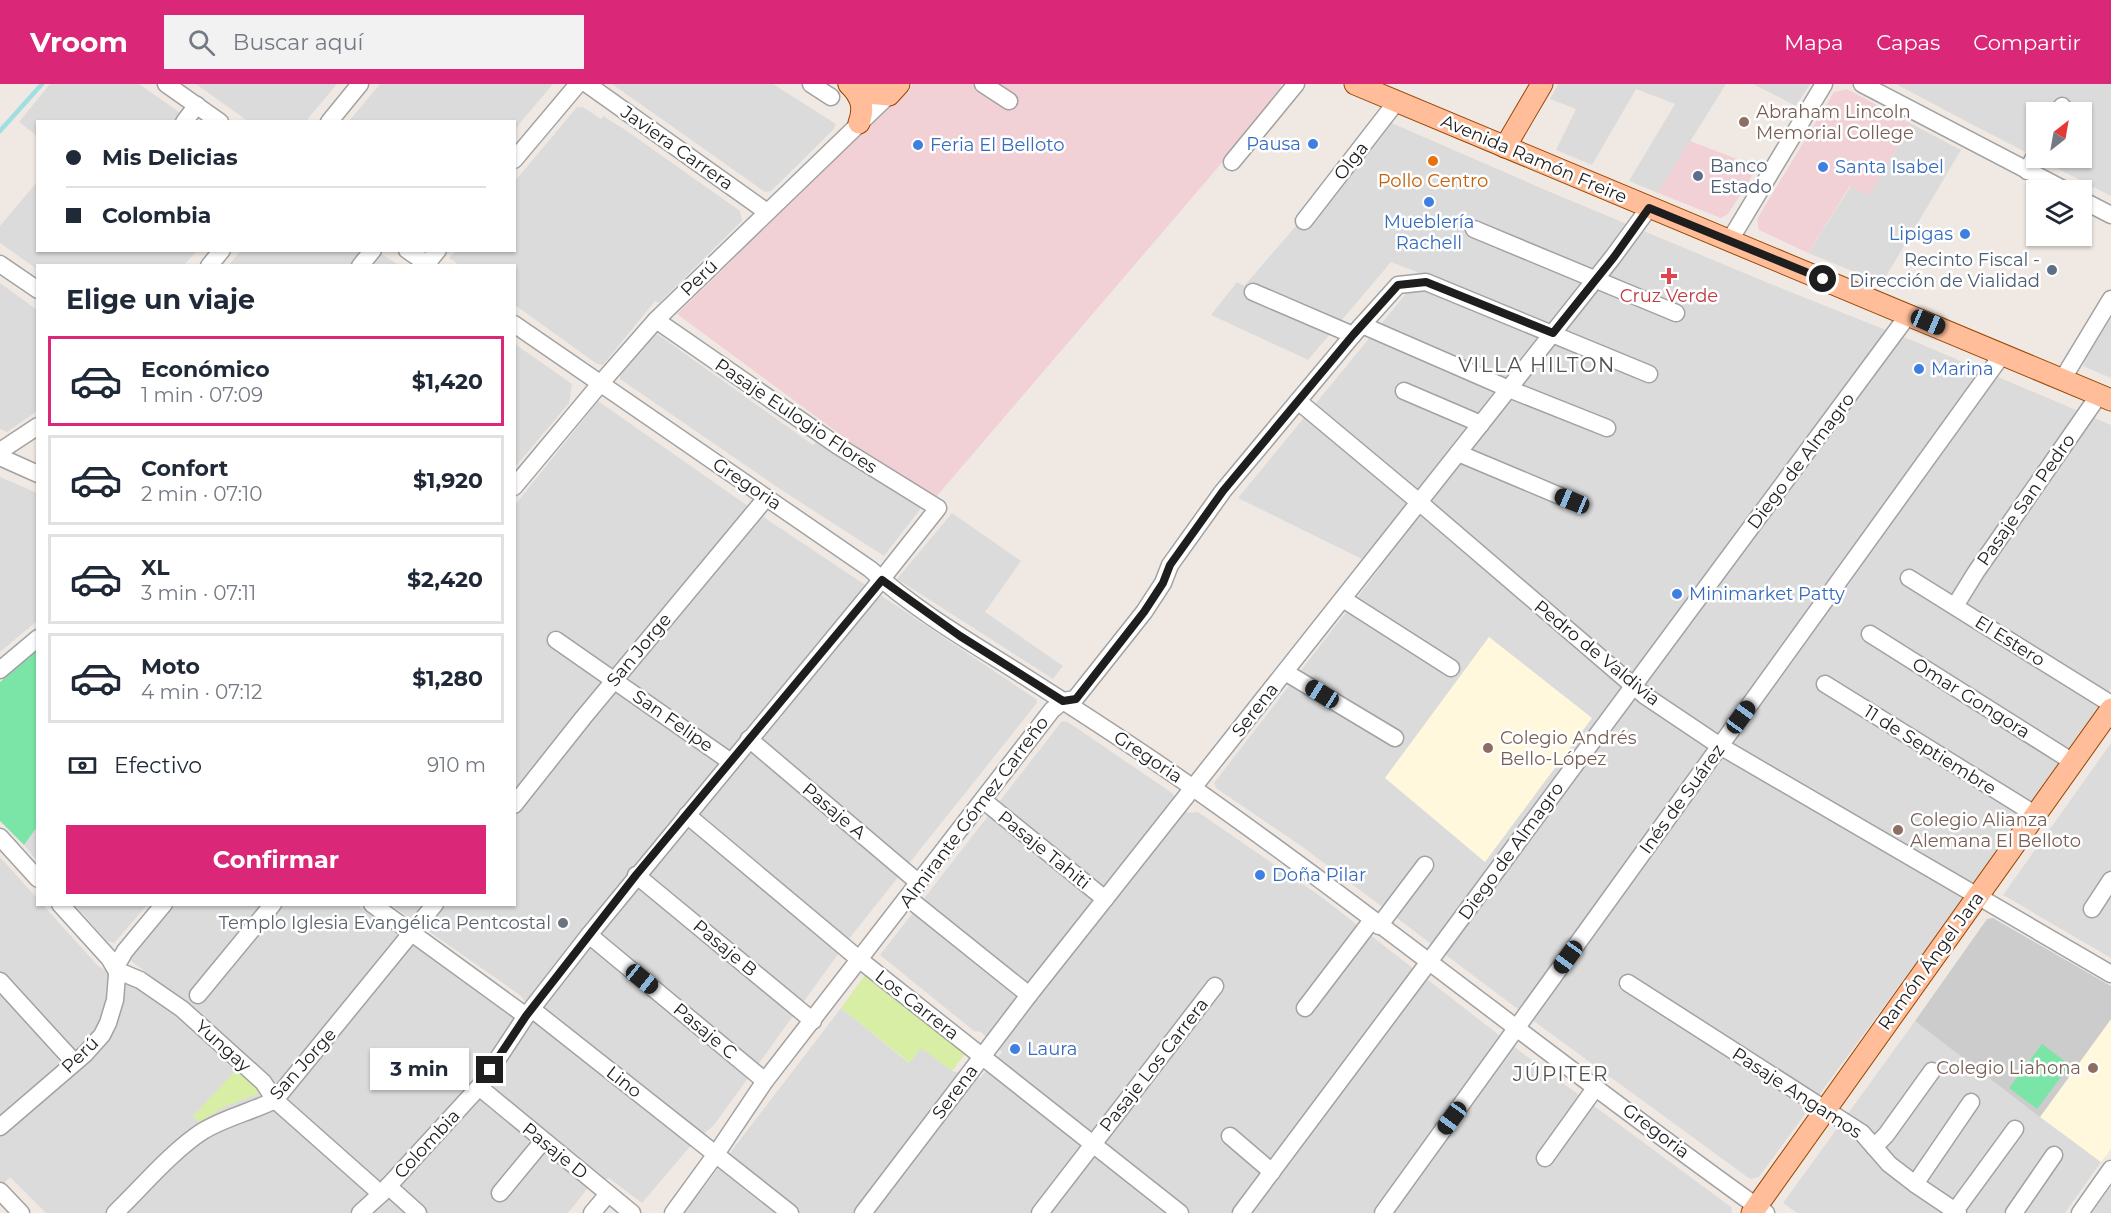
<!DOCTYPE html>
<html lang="es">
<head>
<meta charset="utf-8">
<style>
	body { margin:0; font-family:Montserrat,sans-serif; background:#f2f2f3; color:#1f2937; height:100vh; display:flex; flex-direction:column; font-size:22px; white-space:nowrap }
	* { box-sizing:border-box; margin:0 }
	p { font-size:20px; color:#747a83 }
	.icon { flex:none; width:33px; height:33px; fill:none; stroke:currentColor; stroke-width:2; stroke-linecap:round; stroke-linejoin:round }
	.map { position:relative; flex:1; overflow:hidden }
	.sheet { position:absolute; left:36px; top:180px; width:480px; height:642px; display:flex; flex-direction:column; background:#fff; border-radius:0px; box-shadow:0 2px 4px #0004 }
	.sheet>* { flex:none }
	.hud { position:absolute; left:36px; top:36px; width:480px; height:132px; border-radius:0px; box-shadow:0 2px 4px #0004; display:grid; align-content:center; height:132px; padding:0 30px; background:#fff }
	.needle { width:39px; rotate:31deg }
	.tools { position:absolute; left:2026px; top:18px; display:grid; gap:12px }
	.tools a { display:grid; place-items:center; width:66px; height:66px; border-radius:0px; background:#fff; box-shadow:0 2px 4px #0004; font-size:30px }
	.end { position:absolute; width:27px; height:27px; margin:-14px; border:8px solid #1e1e1e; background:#fff; box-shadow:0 0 0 3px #fff }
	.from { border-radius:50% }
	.bubble { position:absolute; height:42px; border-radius:0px; background:#fff; box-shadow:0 2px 4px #0004; font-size:20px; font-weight:700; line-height:42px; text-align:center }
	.car { position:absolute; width:18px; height:36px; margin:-18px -9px; border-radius:8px; box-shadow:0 0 4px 2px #0007; background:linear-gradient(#222 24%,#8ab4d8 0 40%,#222 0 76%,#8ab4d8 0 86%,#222 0) }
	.hud b { display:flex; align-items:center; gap:21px; height:57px; font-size:22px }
	.hud b+b { border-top:2px solid #e0e1e3 }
	.hud i { width:15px; height:15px; background:#1f2937 }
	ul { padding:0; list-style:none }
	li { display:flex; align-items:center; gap:18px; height:90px; margin:0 12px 9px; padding:0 18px; border:3px solid #e0e1e3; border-radius:0px }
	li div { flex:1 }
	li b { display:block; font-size:22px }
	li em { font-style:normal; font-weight:700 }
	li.current { border-color:#db2777 }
	li>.icon { width:54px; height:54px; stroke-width:1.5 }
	h2 { padding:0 30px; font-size:27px; line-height:72px }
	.pay { display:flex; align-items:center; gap:15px; height:66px; padding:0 30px; font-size:22px }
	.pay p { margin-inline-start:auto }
	.primary-button { display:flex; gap:12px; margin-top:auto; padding:12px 30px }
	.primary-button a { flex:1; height:69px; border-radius:0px; background:#db2777; color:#fff; font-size:24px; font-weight:700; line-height:69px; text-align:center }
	header { display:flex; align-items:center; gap:36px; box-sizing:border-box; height:84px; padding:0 30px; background:#db2777; color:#fff }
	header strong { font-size:28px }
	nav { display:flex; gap:33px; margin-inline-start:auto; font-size:21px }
	.search { width:420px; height:54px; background:#f2f2f3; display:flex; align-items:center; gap:15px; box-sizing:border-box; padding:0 21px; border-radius:0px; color:#747a83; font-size:22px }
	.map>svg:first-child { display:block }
	.residential { fill:#dcdbdb; fill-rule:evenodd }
	.commercial { fill:#f2d1d6 }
	.education { fill:#fff8dd }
	.religious { fill:#ccc }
	.grass { fill:#d8eea5 }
	.pitch { fill:#7be5a7 }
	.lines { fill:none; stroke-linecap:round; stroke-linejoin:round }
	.stream { stroke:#a0dfe1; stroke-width:4.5 }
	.minor-casing { stroke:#a2a2a2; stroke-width:19 }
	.major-casing { stroke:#984700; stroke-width:23 }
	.minor { stroke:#fff; stroke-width:16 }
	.major { stroke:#ffbe99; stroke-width:21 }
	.route { stroke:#1e1e1e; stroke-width:8 }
	.education-dot { fill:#8d6e63; stroke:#fff; stroke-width:2 }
	.shop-dot { fill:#3f7fe0; stroke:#fff; stroke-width:2 }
	.food-dot { fill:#e8710a; stroke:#fff; stroke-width:2 }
	.service-dot { fill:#5c6f8a; stroke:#fff; stroke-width:2 }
	.health-dot { fill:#e0444e; stroke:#fff; stroke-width:2 }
	.worship-dot { fill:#6b7280; stroke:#fff; stroke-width:2 }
	.labels { text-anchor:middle; stroke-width:5; stroke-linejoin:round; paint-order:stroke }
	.education-label { font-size:18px; fill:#785e54; stroke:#fff; text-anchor:start }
	.shop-label { font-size:18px; fill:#366cbe; stroke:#fff; text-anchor:start }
	.street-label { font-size:18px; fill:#1e1e1e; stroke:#fff }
	.service-label { font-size:18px; fill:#4e5e75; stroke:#fff; text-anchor:start }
	.food-label { font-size:18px; fill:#c56008; stroke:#fff }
	.health-label { font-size:18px; fill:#be3a42; stroke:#fff }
	.worship-label { font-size:18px; fill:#5b616d; stroke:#fff; text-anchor:end }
	.neighbourhood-label { font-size:20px; letter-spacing:1.5px; fill:#515151; stroke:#fff }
</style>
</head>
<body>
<header>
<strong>Vroom</strong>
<div class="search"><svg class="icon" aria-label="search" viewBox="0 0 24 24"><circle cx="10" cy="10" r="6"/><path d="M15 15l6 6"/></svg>Buscar aquí</div>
<nav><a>Mapa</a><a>Capas</a><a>Compartir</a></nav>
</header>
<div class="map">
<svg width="2111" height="1129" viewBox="0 0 2111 1129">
	<rect width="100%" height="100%" fill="#f0e9e3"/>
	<!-- residential -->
	<g class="residential">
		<path d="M50,0H139L192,37L38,38L37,52L19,38Z"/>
		<path d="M196,0H337L306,37L249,38Z"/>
		<path d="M380,0H553L515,45L514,38L349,37Z"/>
		<path d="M612,0H773L836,40L834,45L771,107L765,108Z"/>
		<path d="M1558,0H1726L1658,109L1629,97L1675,20L1636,5L1592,81L1556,66L1576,25L1550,15Z"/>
		<path d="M1753,0H1810L1796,22Z"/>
		<path d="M1896,0H2111V112L1975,42ZM2037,28H2082V74H2037Z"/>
		<path d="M577,23H583L601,35L603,32L627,47L740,127L742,137L659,219L655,217L603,281L597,280L515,221L514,182L459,181L449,174L456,167L514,166L515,97Z"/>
		<path d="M1387,37L1543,105L1773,201L1916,258L2111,341V604L1973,801L1759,1093L1750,1095L1539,941L1304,764L1216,704L1214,699L1380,484L1238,414L1422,190L1391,178L1308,276L1211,231L1237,198L1244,202Z"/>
		<path d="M1912,40L1961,66L1882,199L1808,169L1851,102L1868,112Z"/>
		<path d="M37,98L38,166L197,167L184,181L38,182L37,185L0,159V142Z"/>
		<path d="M241,166L377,167L397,180L228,182Z"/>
		<path d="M0,199L37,226V327L7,348L0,345Z"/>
		<path d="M2111,234V294L2083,282L2086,273Z"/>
		<path d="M656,249L813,361L818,356L922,423L884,472L780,405L620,295V291Z"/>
		<path d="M515,260L572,300L569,319L515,383Z"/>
		<path d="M598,317L768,436L1036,615L1037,619L852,851L714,1041L693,1059L642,1119L609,1094L587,1105L568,1129H46L10,1093L0,1104V773L37,814L38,820L43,821L98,882L219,947L129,875L175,821H357L392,845L534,928L520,911L391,821L514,820L515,421Z"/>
		<path d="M0,393L37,409L38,536L0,568Z"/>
		<path d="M952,429L1021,477L985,528L1063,582L1053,595L897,495Z"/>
		<path d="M1062,637L1068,638L1172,709L1188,729L1198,728L1320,812L1517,965L1731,1123L1732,1129H684L841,924L909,979L921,963L952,987L980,994L1002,968L981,948L974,947L880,871Z"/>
		<path d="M2111,659V874L2003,811Z"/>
		<path d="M37,743V777L24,761Z"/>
		<path d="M75,821H147L114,859L107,857Z"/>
		<path d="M1915,937L2101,1078L2065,1129H1797L1783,1119Z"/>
		<path d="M2111,1102V1129H2092Z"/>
	</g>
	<!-- commercial -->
	<g class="commercial">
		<path d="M913,0H1281L1280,11L936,413L868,371L677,230Z"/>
		<path d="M1847,5L1912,40L1868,112L1850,102L1808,169L1759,146L1757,135L1834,8Z"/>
		<path d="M1690,57L1758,83L1728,130L1721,134L1658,109Z"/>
	</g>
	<!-- education -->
	<g class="education">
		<path d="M1489,553L1592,634L1485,778L1385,694Z"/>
		<path d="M2111,935V1065L2101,1078L2040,1033Z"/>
	</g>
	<!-- religious -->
	<path class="religious" d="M1993,834L2111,902V935L2040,1033L1915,937L1987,835Z"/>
	<!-- grass -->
	<g class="grass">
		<path d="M865,891L965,970L952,987L921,964L910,979L841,924Z"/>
		<path d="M238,984L260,1004L261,1009L226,1022L199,1038L193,1032Z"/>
	</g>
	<!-- pitch -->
	<g class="pitch">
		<path d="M37,566V743L24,761L0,737V598Z"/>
		<path d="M2042,960L2070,981L2037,1025L2009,1004Z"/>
	</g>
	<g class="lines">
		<!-- stream -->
		<path class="stream" d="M0,47L42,0"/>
		<!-- minor casing -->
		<g class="minor-casing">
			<g id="minor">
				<path d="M166,0L220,38"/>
				<path d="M587,0L767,128"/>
				<path d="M811,0L831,13"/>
				<path d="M983,0L1009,17"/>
				<path d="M1862,0L2065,106"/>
				<path d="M2058,28L2062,22"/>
				<path d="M184,38L197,21"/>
				<path d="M329,38L360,0"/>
				<path d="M514,76L578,0"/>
				<path d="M1232,78L1296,0"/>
				<path d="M2027,87L2037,68"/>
				<path d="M2082,116L2111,131"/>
				<path d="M1304,137L1397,17"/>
				<path d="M1474,145L1676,229"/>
				<path d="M1730,156L1824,0"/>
				<path d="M407,166L430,182"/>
				<path d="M0,180L38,206"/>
				<path d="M209,182L222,166"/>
				<path d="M360,182L373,166"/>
				<path d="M425,182L438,166"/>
				<path d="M1253,208L1353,251"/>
				<path d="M514,240L870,485C916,527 972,559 1024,592C1082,629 1140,666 1196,706C1389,842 1573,992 1766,1129"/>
				<path d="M1362,241L1509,305L1607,344"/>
				<path d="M2062,296L2111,215"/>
				<path d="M1404,307L1481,340"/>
				<path d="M1298,317L1419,418L1644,611L1720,662L2111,890"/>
				<path d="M0,367L38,342"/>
				<path d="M1458,369L1572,417"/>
				<path d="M0,373L38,390"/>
				<path d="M514,403L600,300L656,236L889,11"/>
				<path d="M1909,494L2111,620"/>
				<path d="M1343,515L1451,584"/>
				<path d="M1955,522L1976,488L2099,311"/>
				<path d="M1870,550L2073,678"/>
				<path d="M556,556L731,678"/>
				<path d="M0,586L38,554"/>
				<path d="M1285,588L1395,654"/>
				<path d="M1825,600L2036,731"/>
				<path d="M749,655L919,799"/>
				<path d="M983,716L1105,815"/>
				<path d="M514,721L583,634L766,414"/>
				<path d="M687,731L860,876L1180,1129"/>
				<path d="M0,753L38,795"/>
				<path d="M636,791L813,937"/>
				<path d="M908,814L1029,911"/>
				<path d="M60,820L109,874L116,886L140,896L182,925L263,998L275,1016L381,1110"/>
				<path d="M372,820L526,932"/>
				<path d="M2092,825L2111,796"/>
				<path d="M1379,842L1425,781"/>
				<path d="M589,851L765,997"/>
				<path d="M0,897L74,978"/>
				<path d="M1628,899L1862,1049L1889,1080L1915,1100L1958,1129"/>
				<path d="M198,911L273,820"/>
				<path d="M1305,924L1372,836"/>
				<path d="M533,926L790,1129"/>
				<path d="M479,1003L632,1129"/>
				<path d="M0,1043L85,970L102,951L108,939L115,916L118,879L125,867L164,820"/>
				<path d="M1230,1052L1272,1088"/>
				<path d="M1874,1063L1886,1051L1932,987"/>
				<path d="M1545,1074L1596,1003"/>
				<path d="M1915,1100L1971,1018"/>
				<path d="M388,1102L418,1129"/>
				<path d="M0,1107L21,1129"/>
				<path d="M500,1109L543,1057"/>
				<path d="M1955,1127L2015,1045"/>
				<path d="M115,1129C141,1104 173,1066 203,1047C226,1033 251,1028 275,1016L435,820"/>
				<path d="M360,1129L381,1110L479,1003L526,932L589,851L873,506L938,424L838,362L656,236"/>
				<path d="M592,1129L608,1110"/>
				<path d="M673,1129L716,1070L765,997L1052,626L1063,617L1075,615L1144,528L1163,499L1170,481L1223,407L1353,251L1398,201L1426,198L1649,290"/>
				<path d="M863,1129L1029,911L1613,173L1649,124"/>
				<path d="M1040,1129L1215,902"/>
				<path d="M1241,1129L1440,863L1909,230"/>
				<path d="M1383,1129L2002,271"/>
				<path d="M2014,1129L2054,1071"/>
				<path d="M2080,1129L2111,1085"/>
			</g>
		</g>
		<!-- major casing -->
		<g class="major-casing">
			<g id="major">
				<path d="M849,0L867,9L889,11L899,0"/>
				<path d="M849,0C861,12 865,23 859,39"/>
				<path d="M1355,0L2111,316"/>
				<path d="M1505,63L1542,0"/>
				<path d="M1752,1129L2111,625"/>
			</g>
		</g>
		<!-- minor -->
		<use href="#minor" class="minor"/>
		<!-- major -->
		<use href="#major" class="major"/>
	</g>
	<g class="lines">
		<!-- route -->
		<path class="route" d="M490,986L526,932L636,791L882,496L960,552L1063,617L1076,615L1144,528L1163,499L1170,481L1223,407L1353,251L1398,201L1426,198L1553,249L1614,173L1649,124L1823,195"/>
	</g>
	<!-- markers -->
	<g class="education-dot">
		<circle cx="1744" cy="38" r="6"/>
		<circle cx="1488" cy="664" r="6"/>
		<circle cx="1898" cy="746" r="6"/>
		<circle cx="2093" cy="984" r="6"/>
	</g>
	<g class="shop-dot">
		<circle cx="1313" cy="60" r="6"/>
		<circle cx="918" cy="61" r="6"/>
		<circle cx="1823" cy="83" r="6"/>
		<circle cx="1429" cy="118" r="6"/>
		<circle cx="1965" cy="150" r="6"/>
		<circle cx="1919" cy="285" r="6"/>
		<circle cx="1677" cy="510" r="6"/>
		<circle cx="1260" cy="791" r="6"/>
		<circle cx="1015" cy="965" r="6"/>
	</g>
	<circle class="food-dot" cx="1433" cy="77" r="6"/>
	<g class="service-dot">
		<circle cx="1698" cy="92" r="6"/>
		<circle cx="2052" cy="186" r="6"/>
	</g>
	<path class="health-dot" d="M1666 183h6v6h6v6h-6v6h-6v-6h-6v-6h6z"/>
	<circle class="worship-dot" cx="563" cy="839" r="6"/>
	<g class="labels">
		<!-- education labels -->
		<g class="education-label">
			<text x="1756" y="34">Abraham Lincoln<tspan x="1756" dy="21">Memorial College</tspan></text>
			<text x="1500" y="660">Colegio Andrés<tspan x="1500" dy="21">Bello-López</tspan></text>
			<text x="1910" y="742">Colegio Alianza<tspan x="1910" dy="21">Alemana El Belloto</tspan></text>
			<text x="2081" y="990" text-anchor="end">Colegio Liahona</text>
		</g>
		<!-- shop labels -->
		<g class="shop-label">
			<text x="1301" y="66" text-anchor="end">Pausa</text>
			<text x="930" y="67">Feria El Belloto</text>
			<text x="1835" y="89">Santa Isabel</text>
			<text x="1429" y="144" text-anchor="middle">Mueblería<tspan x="1429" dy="21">Rachell</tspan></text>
			<text x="1953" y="156" text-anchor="end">Lipigas</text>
			<text x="1931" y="291">Marina</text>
			<text x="1689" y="516">Minimarket Patty</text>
			<text x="1272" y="797">Doña Pilar</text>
			<text x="1027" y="971">Laura</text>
		</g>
		<!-- street labels -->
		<g class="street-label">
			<text transform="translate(677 64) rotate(35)" y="6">Javiera Carrera</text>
			<text transform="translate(1534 75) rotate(23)" y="6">Avenida Ramón Freire</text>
			<text transform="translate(1351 77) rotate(-52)" y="6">Olga</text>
			<text transform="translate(699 194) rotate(-44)" y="6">Perú</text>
			<text transform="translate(796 332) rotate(34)" y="6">Pasaje Eulogio Flores</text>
			<text transform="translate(1801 377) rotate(-53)" y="6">Diego de Almagro</text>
			<text transform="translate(747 400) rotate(34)" y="6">Gregoria</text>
			<text transform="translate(2026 416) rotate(-55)" y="6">Pasaje San Pedro</text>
			<text transform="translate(2010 557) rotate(32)" y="6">El Estero</text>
			<text transform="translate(639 566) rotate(-50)" y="6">San Jorge</text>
			<text transform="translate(1597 569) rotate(39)" y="6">Pedro de Valdivia</text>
			<text transform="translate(1971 614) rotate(32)" y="6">Omar Gongora</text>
			<text transform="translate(1255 626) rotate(-52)" y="6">Serena</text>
			<text transform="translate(673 637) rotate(35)" y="6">San Felipe</text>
			<text transform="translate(1930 666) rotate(32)" y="6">11 de Septiembre</text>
			<text transform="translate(1148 673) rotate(34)" y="6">Gregoria</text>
			<text transform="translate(1682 715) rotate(-54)" y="6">Inés de Suárez</text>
			<text transform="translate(834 727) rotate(40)" y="6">Pasaje A</text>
			<text transform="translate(974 728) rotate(-53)" y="6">Almirante Gómez Carreño</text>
			<text transform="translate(1044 766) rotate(39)" y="6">Pasaje Tahiti</text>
			<text transform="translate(1511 767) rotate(-54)" y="6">Diego de Almagro</text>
			<text transform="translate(725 864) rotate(40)" y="6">Pasaje B</text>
			<text transform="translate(1931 877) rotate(-54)" y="6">Ramón Ángel Jara</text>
			<text transform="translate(917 921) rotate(38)" y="6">Los Carrera</text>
			<text transform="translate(705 947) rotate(40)" y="6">Pasaje C</text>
			<text transform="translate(223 962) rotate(42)" y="6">Yungay</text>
			<text transform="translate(80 971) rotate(-44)" y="6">Perú</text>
			<text transform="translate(303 980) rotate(-48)" y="6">San Jorge</text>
			<text transform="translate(1154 981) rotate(-52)" y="6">Pasaje Los Carrera</text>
			<text transform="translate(624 998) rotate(38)" y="6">Lino</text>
			<text transform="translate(955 1008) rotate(-53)" y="6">Serena</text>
			<text transform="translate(1797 1009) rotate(33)" y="6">Pasaje Angamos</text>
			<text transform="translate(1656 1047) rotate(37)" y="6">Gregoria</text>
			<text transform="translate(427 1060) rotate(-47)" y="6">Colombia</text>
			<text transform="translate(555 1067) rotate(39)" y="6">Pasaje D</text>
		</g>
		<!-- service labels -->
		<g class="service-label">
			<text x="1710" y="88">Banco<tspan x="1710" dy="21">Estado</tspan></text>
			<text x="2040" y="182" text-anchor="end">Recinto Fiscal -<tspan x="2040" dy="21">Dirección de Vialidad</tspan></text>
		</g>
		<!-- food labels -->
		<g class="food-label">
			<text x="1433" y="103">Pollo Centro</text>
		</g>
		<!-- health labels -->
		<g class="health-label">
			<text x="1669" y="218">Cruz Verde</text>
		</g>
		<!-- worship labels -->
		<g class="worship-label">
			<text x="551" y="845">Templo Iglesia Evangélica Pentcostal</text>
		</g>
		<!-- neighbourhood labels -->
		<g class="neighbourhood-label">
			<text x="1537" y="288">VILLA HILTON</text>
			<text x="1561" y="997">JÚPITER</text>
		</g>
	</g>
</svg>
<div class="tools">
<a><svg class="needle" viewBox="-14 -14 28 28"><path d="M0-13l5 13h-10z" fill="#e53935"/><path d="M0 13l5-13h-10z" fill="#747a83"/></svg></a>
<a><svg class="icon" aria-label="layers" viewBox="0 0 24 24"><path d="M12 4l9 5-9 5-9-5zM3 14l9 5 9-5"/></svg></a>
</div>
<i class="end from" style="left:1823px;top:195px"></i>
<i class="end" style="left:490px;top:986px"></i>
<div class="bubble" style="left:370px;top:964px;width:99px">3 min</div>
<i class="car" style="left:1928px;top:238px;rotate:113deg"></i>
<i class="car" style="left:1572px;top:417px;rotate:293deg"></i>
<i class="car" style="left:1322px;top:610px;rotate:302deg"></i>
<i class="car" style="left:1741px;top:633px;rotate:36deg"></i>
<i class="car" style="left:1568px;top:873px;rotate:216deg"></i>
<i class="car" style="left:642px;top:895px;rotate:129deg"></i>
<i class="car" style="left:1452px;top:1034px;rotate:216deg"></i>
<div class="hud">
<b><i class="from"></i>Mis Delicias</b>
<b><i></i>Colombia</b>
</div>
<section class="sheet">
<h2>Elige un viaje</h2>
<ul>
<li class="current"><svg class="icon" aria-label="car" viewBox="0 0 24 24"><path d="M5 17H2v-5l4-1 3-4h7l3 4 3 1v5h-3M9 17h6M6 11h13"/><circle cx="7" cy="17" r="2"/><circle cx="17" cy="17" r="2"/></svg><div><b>Económico</b><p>1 min · 07:09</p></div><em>$1,420</em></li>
<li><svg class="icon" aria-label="car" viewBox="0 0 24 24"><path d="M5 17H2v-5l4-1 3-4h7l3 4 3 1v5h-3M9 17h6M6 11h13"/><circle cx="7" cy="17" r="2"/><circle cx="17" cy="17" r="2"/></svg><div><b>Confort</b><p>2 min · 07:10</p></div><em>$1,920</em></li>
<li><svg class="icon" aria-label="car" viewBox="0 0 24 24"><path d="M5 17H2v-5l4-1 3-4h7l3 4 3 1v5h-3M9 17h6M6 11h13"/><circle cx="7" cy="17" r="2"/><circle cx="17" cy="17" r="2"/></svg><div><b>XL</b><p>3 min · 07:11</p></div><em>$2,420</em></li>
<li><svg class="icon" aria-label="car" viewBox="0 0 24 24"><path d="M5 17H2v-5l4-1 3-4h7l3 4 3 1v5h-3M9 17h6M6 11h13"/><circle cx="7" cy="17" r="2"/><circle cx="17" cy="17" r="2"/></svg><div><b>Moto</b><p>4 min · 07:12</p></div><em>$1,280</em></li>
</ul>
<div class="pay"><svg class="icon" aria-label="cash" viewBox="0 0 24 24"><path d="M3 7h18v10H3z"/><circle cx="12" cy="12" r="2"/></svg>Efectivo<p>910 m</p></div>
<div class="primary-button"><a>Confirmar</a></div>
</section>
</div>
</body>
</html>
